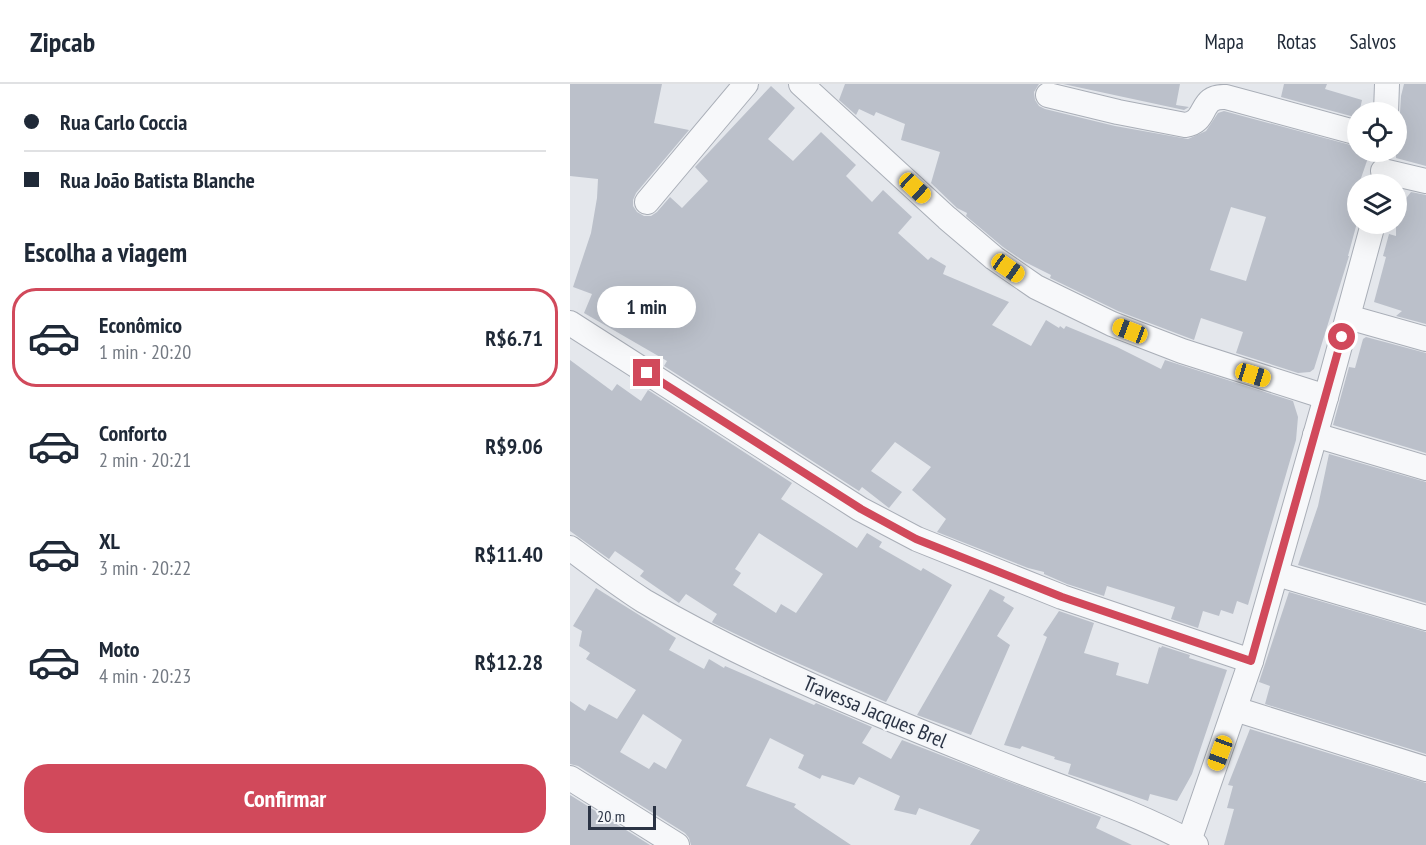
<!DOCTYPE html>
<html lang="pt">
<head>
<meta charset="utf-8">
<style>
	body { margin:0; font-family:"PT Sans Narrow",sans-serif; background:#f2f2f3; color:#1f2937; height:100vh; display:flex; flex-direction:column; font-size:22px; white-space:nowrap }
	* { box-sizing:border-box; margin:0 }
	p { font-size:20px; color:#747a83 }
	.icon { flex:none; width:33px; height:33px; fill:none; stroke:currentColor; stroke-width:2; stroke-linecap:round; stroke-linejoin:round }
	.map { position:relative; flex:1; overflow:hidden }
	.panel { display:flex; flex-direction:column; background:#fff; width:570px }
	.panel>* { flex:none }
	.guide { display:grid; align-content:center; height:132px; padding:0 24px; background:#fff }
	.buttons { position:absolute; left:777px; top:18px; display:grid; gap:12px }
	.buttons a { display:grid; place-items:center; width:60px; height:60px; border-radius:50%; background:#fff; box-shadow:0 6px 24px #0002; font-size:30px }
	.scale { position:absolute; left:18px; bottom:15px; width:68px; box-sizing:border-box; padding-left:6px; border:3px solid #2b3445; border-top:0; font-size:16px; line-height:21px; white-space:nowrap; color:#2b3445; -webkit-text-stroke:4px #f4f6f9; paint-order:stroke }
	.end { position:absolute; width:27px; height:27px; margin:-14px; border:8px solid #d1495b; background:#fff; box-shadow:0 0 0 3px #fff }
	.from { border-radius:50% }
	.bubble { position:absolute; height:42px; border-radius:21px; background:#fff; box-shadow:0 6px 24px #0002; font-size:20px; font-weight:700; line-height:42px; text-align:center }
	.car { position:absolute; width:18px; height:36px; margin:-18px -9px; border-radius:8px; box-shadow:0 0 4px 2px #0007; background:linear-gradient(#f5c518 24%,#345 0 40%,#f5c518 0 76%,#345 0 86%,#f5c518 0) }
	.guide b { display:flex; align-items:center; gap:21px; height:57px; font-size:22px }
	.guide b+b { border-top:2px solid #e0e1e3 }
	.guide i { width:15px; height:15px; background:#1f2937 }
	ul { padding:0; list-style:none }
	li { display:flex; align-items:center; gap:18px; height:99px; margin:0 12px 9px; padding:0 12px; border:3px solid transparent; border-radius:24px }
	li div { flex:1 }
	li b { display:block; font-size:22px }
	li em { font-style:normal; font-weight:700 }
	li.on { border-color:#d1495b }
	li>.icon { width:54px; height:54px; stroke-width:1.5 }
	h2 { padding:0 24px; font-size:27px; line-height:72px }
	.button { display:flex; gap:12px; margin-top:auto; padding:12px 24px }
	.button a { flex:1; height:69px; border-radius:24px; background:#d1495b; color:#fff; font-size:24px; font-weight:700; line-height:69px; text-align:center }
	header { display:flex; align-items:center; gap:36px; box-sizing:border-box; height:84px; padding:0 30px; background:#fff; border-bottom:2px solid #e0e1e3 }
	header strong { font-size:28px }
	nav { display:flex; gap:33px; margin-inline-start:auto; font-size:21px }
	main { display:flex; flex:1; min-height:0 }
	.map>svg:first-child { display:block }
	.building { fill:#bbc0ca; fill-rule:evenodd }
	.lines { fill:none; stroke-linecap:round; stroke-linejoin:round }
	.minor-casing { stroke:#a9aeb7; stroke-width:26 }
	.minor { stroke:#f7f8fa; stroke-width:24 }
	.route { stroke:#d1495b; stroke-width:8 }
	.labels { text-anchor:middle; stroke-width:4.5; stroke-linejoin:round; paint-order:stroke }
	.street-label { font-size:21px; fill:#2b3445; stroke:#f4f6f9 }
</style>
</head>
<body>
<header>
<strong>Zipcab</strong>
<nav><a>Mapa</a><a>Rotas</a><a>Salvos</a></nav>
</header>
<main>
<section class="panel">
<div class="guide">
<b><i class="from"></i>Rua Carlo Coccia</b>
<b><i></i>Rua João Batista Blanche</b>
</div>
<h2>Escolha a viagem</h2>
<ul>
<li class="on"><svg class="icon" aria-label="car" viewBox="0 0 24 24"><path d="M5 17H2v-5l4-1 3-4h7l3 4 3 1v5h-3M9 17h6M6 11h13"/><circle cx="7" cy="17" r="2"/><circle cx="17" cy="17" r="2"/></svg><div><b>Econômico</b><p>1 min · 20:20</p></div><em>R$6.71</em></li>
<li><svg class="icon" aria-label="car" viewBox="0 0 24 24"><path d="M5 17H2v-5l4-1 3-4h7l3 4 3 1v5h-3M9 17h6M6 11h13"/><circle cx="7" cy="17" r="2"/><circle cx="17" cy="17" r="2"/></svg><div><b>Conforto</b><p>2 min · 20:21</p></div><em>R$9.06</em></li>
<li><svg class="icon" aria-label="car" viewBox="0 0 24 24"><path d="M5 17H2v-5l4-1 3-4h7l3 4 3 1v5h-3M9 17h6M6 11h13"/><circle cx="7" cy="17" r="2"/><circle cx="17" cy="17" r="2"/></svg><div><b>XL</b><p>3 min · 20:22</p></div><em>R$11.40</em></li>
<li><svg class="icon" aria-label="car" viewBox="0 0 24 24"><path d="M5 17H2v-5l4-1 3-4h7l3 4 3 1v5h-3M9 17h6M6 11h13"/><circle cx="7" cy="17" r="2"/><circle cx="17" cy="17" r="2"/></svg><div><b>Moto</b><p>4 min · 20:23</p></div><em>R$12.28</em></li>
</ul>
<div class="button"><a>Confirmar</a></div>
</section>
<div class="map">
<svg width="856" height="761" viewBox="0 0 856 761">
	<rect width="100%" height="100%" fill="#e4e7ec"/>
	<!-- building -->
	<g class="building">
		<path d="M0,0H92L84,39L119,46L66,109L63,116V122L67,128L74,132H81L87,128L100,113L112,124L138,97L125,83L201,2L225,24L198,55L223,77L251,48L286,81L276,92L302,118L313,106L342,133L328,149L358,176L361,173L376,182L373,190L439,218L422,241L461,262L476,236L489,244L490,242L494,245L496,242L547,263L591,285L595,276L723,317L728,333L726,356L678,521L667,517L663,530L651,526L649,532L633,527L628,544L601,535L605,523L537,502L534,512L497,500L474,490V488L458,484L367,448L376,435L342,406L361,383L325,358L301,387L332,408L319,424L292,403L289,407L94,282L97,277L14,229L22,210L3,203L21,149L27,114L28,95L0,92Z"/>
		<path d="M275,0H469L464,8L465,16L469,22L475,25L545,42L618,55L636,47L648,29L654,27L788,63V68H800L789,100H788V135L778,172H779L744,285L740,288L728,289L666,269L673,248L631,234L624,256L548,227L480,194L481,191L455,178L433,163L396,132L397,129L387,124L361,99L370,68L331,56L335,40L306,28L304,32L289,25L286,31L269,16ZM661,123L696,133L676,197L640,186Z"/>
		<path d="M493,0H610L606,21L619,23L614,26Z"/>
		<path d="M714,0H757L755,5L792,16L788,34L711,13Z"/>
		<path d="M834,0H856V82L826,74V37L830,29L831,12Z"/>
		<path d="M841,108L856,111V240L826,232L832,227L804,218L816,173L813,172L819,150L826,152V127Z"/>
		<path d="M796,253L856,269V369L763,341L779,283L785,284L793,255Z"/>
		<path d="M0,276L42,307L47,300L71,317L78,306L222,399L211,415L287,464L297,449L312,458L309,463L351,487L353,484L382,501L316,618L207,570L143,539L142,538L147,530L116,510L109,519L70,492L74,487L45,467L39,475L0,447ZM189,449L253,490L226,529L211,520L206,529L163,501L171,489L165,485Z"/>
		<path d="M759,370L856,398V519L728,481L748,422Z"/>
		<path d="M26,504L106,554L99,566L134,585L139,575L154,584L155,582L244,621L246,619L302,643L292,659L321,675L332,656L531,733L526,744L562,761H400L410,746L349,724L346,731L324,726L330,712L289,693L284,701L252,691L250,695L228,684L234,671L200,654L176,702L226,720L224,723L281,761H121L119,754L115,749L8,682L0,680V617L15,627L19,620L47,635L66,606L16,575L20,569L9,562L12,547L3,542ZM73,630L112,656L96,685L84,678L79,685L50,668Z"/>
		<path d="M420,505L435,513L433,517L444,524L427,552L440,561L401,651L347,631Z"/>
		<path d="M719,508L856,548V670L695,620L700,602L689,598Z"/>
		<path d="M489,527L524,539L514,569L549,579L546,591L578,600L589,563L591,564L592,562L620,571L619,574L657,586L622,690L607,717L580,710L578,717L498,690L501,680L484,675L485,673L452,662L450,665L434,661L477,553L473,551Z"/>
		<path d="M680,645L856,699V761H654L664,725L657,724L663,702L658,701Z"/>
		<path d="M0,711L80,761H0Z"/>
	</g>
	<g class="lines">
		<!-- minor casing -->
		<g class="minor-casing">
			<g id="minor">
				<path d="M231,0L377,134L424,174L466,203L542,240L612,267L756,313"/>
				<path d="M478,11L548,28L615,41C639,38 628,11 656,13L788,49"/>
				<path d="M816,28L817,0"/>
				<path d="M813,87L856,97"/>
				<path d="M77,118L176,0"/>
				<path d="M778,233L856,255"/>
				<path d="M0,239L290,425L347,455L492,513L681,577"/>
				<path d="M745,351L856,384"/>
				<path d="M0,464C24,482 49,501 74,517C184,581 303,629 421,676C490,704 561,725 626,761"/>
				<path d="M707,490L856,534"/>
				<path d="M665,625L856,685"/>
				<path d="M0,694L107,761"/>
				<path d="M619,757L681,577L756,313L803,140"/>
			</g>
		</g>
		<!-- minor -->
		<use href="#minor" class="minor"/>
	</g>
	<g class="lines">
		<!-- route -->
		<path class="route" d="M77,289L291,425L346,455L492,513L681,577L772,253"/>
	</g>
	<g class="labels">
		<!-- street labels -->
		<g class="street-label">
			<text transform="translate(305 628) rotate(23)" y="7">Travessa Jacques Brel</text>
		</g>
	</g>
</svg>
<div class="buttons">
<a><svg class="icon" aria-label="locate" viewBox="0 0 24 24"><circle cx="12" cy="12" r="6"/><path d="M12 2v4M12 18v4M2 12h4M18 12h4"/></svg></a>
<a><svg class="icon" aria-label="layers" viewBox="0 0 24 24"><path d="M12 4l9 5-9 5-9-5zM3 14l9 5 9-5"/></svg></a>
</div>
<div class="scale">20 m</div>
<i class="end from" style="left:772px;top:253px"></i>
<i class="end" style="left:77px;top:289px"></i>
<div class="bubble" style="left:27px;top:202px;width:99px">1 min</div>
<i class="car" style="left:345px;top:104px;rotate:133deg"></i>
<i class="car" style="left:438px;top:184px;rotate:125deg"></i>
<i class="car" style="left:560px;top:247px;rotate:291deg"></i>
<i class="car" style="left:683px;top:291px;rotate:107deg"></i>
<i class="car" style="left:650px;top:669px;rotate:200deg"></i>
</div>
</main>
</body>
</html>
